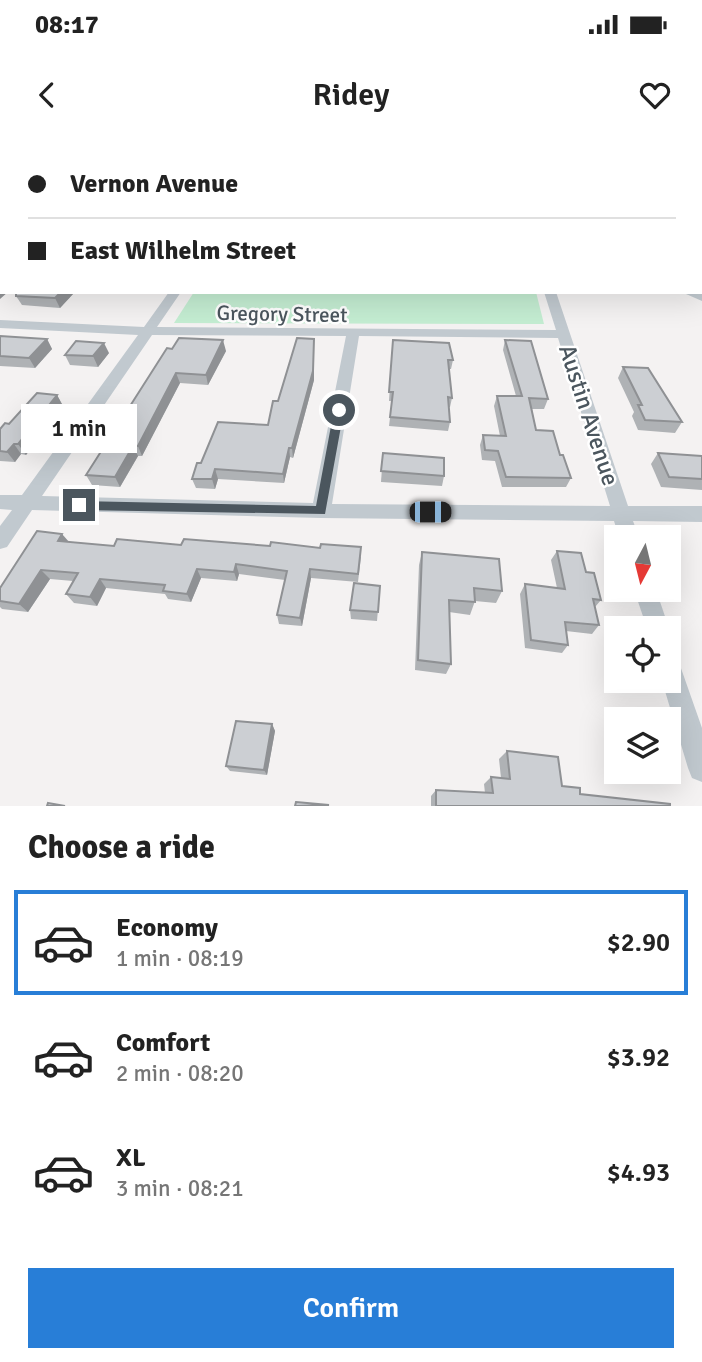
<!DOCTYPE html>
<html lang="en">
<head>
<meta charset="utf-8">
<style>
	body { margin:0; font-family:Signika,sans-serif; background:#f2f2f2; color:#222; height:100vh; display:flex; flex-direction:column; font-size:26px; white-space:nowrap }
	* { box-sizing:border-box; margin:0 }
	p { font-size:23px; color:#767676 }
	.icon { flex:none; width:38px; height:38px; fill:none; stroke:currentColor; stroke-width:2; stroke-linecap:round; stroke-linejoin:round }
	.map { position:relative; height:666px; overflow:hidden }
	.details { display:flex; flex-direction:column; background:#fff; flex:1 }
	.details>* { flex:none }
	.banner { position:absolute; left:0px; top:0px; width:704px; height:154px; box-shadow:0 7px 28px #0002; display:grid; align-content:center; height:154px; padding:0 28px; background:#fff }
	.needle { width:46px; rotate:187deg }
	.buttons { position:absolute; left:604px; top:385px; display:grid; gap:14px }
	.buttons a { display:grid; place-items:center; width:77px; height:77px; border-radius:0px; background:#fff; box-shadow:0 7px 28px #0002; font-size:35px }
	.end { position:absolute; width:32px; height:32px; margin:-16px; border:9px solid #4b565e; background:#fff; box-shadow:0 0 0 4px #fff }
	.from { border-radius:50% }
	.bubble { position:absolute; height:49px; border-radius:0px; background:#fff; box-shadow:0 7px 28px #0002; font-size:23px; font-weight:600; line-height:49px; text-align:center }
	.car { position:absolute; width:21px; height:42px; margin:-21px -10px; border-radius:9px; box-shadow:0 0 5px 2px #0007; background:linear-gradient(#222 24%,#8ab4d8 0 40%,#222 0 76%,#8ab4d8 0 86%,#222 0) }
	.banner b { display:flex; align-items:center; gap:24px; height:66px; font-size:26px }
	.banner b+b { border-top:2px solid #e0e0e0 }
	.banner i { width:18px; height:18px; background:#222 }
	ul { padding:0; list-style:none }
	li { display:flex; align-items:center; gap:21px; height:105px; margin:0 14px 10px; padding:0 14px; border:4px solid transparent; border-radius:0px }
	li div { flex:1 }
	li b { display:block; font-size:26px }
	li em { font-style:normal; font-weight:600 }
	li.selected { border-color:#287ed7 }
	li>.icon { width:63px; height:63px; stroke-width:1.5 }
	h2 { padding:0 28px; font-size:32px; line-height:84px }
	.button { display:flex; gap:14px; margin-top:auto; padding:14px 28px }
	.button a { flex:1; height:80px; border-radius:0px; background:#287ed7; color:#fff; font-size:28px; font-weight:600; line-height:80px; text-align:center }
	.status { display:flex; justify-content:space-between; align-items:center; height:49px; padding:0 35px; background:#fff; direction:ltr }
	.status svg { height:19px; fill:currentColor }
	header { display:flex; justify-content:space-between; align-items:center; height:91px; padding:0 28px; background:#fff; font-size:32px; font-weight:600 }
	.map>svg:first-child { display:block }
	.green { fill:#c4edd2 }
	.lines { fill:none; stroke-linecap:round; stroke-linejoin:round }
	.minor { fill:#c1c9cf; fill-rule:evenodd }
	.wall { fill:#afb2b5 }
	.shaded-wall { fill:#8f9194 }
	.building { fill:#cccfd3; stroke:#8f9194; stroke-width:2 }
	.route { fill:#4b565e }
	.labels { text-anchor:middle; stroke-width:5; stroke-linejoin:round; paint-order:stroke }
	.far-street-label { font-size:21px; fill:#4b565e; stroke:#fff }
	.street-label { font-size:24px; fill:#4b565e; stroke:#fff }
</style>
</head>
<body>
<div class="status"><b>08:17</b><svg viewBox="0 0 49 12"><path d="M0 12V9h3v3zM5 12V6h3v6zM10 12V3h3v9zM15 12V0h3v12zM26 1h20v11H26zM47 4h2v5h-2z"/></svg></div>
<header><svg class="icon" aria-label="back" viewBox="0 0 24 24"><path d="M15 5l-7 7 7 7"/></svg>Ridey<svg class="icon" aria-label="heart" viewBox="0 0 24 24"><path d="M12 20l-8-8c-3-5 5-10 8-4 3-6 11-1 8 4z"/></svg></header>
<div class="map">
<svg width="702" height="666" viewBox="0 0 702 666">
	<rect width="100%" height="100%" fill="#f4f2f2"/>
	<!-- green -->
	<path class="green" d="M194,152H536L544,184L174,183Z"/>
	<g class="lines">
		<!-- minor -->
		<g class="minor">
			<path d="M190,0H198L199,2H191Z"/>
			<path d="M498,0H504L505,2H498Z"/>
			<path d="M642,0H649L650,2H643Z"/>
			<path d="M2,74V80L0,81V75Z"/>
			<path d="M169,152H181L157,187L556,190L544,152H556L628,366H702V382L633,381L639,397H619L614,381L321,378L32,370L7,407L0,409V386L12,370L0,369V355H22L138,195L0,188V180L144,187ZM152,195L346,196L313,363L42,356ZM359,196L558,198L610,366L332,364Z"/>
			<path d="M684,152L702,153V161L686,154Z"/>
			<path d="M634,450H656L669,488L668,490L647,488Z"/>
			<path d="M668,510L676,514L702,588V642L692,638L688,628L662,541H668Z"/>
		</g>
	</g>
	<!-- wall -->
	<g class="wall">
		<path d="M220,0H257V1L224,2Z"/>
		<path d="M668,0H702V20V2H670Z"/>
		<path d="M16,152H72L73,154L60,168L22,165L16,156Z"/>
		<path d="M0,196L47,199L52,209L35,228L0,226Z"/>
		<path d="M314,199V240L293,318L290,317L284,343L218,339L215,349L196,348L192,339L201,323L268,285L278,261Z"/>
		<path d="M393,200L453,220L451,229H449L452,258L450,267H449L450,282L448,291L389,286L392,261H389Z"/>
		<path d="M505,200L548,259L544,269H532L536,290L560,315L571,338L566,347H502L495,321L482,320L480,305L483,295L500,296L494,266L497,256H516L503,210Z"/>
		<path d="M167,208L226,211L208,245L180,243L142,316H138L120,347L92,345L86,335Z"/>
		<path d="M109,213L98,227L70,225L65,215Z"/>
		<path d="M623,227L682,282L675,293L638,290L632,276L634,272L618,238Z"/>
		<path d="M57,255L63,266L26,315L21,314L15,322L0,321V289Z"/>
		<path d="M383,313L444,336L442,346L381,342Z"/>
		<path d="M658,313L702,316V350L661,347L651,324Z"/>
		<path d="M69,402L114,406L181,405L361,417L358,442L311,438L302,486L279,484L277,475L285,440L239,434L237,441L201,438L191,462L168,459L165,454L106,448L97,466L74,463L66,454L73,441L50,439L28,472L2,469L0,467V448Z"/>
		<path d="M557,411L586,432L601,460L595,467L599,485L592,494L566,491L568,505L562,513L525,508L520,454L525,444L557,448L551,420Z"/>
		<path d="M422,412L502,451L496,463L475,461L470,475L449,472L451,524L446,534L415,530L419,425Z"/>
		<path d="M380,446L377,481L351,479L350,470Z"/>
		<path d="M272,584L275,591L267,635L230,631L226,626Z"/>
		<path d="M507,611L562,646L580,654L670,666H431V656L436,650L485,653L484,644L491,637L501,638L499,619Z"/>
	</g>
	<!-- shaded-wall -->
	<g class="shaded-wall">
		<path d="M247,0H257V1L243,2Z"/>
		<path d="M2,143V152H8L0,159V144Z"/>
		<path d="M61,152H72L73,154L60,168L55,158Z"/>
		<path d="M47,199L52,209L35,228L29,218Z"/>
		<path d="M314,199V240L293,318L292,308Z"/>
		<path d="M223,200L226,211L208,245L206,235Z"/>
		<path d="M104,203L109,213L98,227L93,216Z"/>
		<path d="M176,233L180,243L142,316L138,306Z"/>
		<path d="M57,255L63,266L26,315L18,304Z"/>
		<path d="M14,304L21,314L15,322L7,312Z"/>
		<path d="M133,306L138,316L120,347L115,337Z"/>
		<path d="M289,308L290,317L284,343L283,334Z"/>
		<path d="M215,329L218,339L215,349L212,339Z"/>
		<path d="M62,394L70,403L58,401Z"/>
		<path d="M236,424L239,434L237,441L234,432Z"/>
		<path d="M197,429L201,438L191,462L187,454Z"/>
		<path d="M310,429L311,438L302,486L300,478Z"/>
		<path d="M41,430L50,439L28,472L19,464Z"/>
		<path d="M100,439L106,448L97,466L90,457Z"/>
		<path d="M272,584L275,591L267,635L264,630Z"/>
	</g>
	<!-- building -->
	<g class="building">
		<path d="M231,0H247L243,2H235Z"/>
		<path d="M600,0H632L634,2H602Z"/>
		<path d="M678,0H702V14V2H680Z"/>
		<path d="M0,27L2,28V57H0Z"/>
		<path d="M2,86V105H0V87Z"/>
		<path d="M16,152H61L55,158L16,156Z"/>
		<path d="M0,196L47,199L29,218L0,216Z"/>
		<path d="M179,198L223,200L206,235L176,233L138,306H133L115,337L86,335L167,208L172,209Z"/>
		<path d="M297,198L314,199L313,231L292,308H289L283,334L215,329L212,339H192L197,323H201L218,282L268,285L273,261H278Z"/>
		<path d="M393,200L449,203L453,220H448L452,258L448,257L450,282L390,277L393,252H389Z"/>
		<path d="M505,200L531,201L548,259L529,258L536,290L553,291L560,315H563L571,338L506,337L498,311L485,310L483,295L506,296L497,256H522Z"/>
		<path d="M76,201L104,203L93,216L65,215Z"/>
		<path d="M623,227L648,228L682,282L645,280L638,265H642Z"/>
		<path d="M37,253L57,255L18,304H14L7,312L0,311V289L5,283L9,284Z"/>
		<path d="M383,313L444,318V336L381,331Z"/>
		<path d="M658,313L702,316V339L669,337Z"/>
		<path d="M37,391L62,394L58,401L114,406L117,399L181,405L184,399L270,406L271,402L320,408L321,404L361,407L358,434L310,429L300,478L277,475L287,431L236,424L234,432L197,429L187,454L163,451L165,445L100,439L90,457L66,454L78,433L41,430L19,464L0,461V448Z"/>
		<path d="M557,411L581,413L586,432L594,433L601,460L593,459L599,485L565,482L568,505L531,500L525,444L565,449Z"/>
		<path d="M422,412L499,419L502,451L474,448L475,462L449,460L451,524L418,520Z"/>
		<path d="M354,443L380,446L378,472L350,470Z"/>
		<path d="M236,581L272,584L264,630L226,626Z"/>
		<path d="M507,611L558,617L562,646L580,648V654L670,664V666H436V650L493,653L491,637L510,639Z"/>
		<path d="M296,662L329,665L295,666Z"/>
		<path d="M48,663L65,666H47Z"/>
	</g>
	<!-- route -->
	<path class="route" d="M339,266L344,270L325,374L79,370L73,365L79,361L316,366L334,270Z"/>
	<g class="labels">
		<!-- far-street labels -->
		<g class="far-street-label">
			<text transform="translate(282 174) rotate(1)" y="7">Gregory Street</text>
		</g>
		<!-- street labels -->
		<g class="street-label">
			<text transform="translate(589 275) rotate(72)" y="8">Austin Avenue</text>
		</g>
	</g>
</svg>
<div class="buttons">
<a><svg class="needle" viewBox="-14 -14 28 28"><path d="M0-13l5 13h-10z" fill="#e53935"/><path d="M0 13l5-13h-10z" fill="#767676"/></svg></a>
<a><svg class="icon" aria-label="locate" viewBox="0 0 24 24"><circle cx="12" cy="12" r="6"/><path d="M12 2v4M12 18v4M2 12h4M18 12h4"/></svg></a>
<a><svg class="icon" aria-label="layers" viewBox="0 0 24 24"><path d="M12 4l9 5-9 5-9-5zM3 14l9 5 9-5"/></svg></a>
</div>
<i class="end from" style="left:339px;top:270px"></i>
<i class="end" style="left:79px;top:365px"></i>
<div class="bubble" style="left:21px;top:264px;width:116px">1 min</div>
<i class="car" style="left:430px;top:372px;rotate:90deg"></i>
<div class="banner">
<b><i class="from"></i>Vernon Avenue</b>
<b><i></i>East Wilhelm Street</b>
</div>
</div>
<section class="details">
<h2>Choose a ride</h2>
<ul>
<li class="selected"><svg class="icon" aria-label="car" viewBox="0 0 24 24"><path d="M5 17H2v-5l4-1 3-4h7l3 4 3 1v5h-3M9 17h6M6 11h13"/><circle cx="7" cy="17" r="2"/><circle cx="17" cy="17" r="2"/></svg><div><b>Economy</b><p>1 min · 08:19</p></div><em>$2.90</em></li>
<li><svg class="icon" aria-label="car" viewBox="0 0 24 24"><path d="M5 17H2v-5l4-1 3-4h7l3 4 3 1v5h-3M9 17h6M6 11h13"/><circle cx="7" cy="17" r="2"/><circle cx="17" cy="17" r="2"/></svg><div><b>Comfort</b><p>2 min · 08:20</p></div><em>$3.92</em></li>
<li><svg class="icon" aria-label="car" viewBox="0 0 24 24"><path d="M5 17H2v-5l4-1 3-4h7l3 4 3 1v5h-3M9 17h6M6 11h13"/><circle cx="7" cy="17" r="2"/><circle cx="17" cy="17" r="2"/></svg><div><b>XL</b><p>3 min · 08:21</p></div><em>$4.93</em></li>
</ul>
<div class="button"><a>Confirm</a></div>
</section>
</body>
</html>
